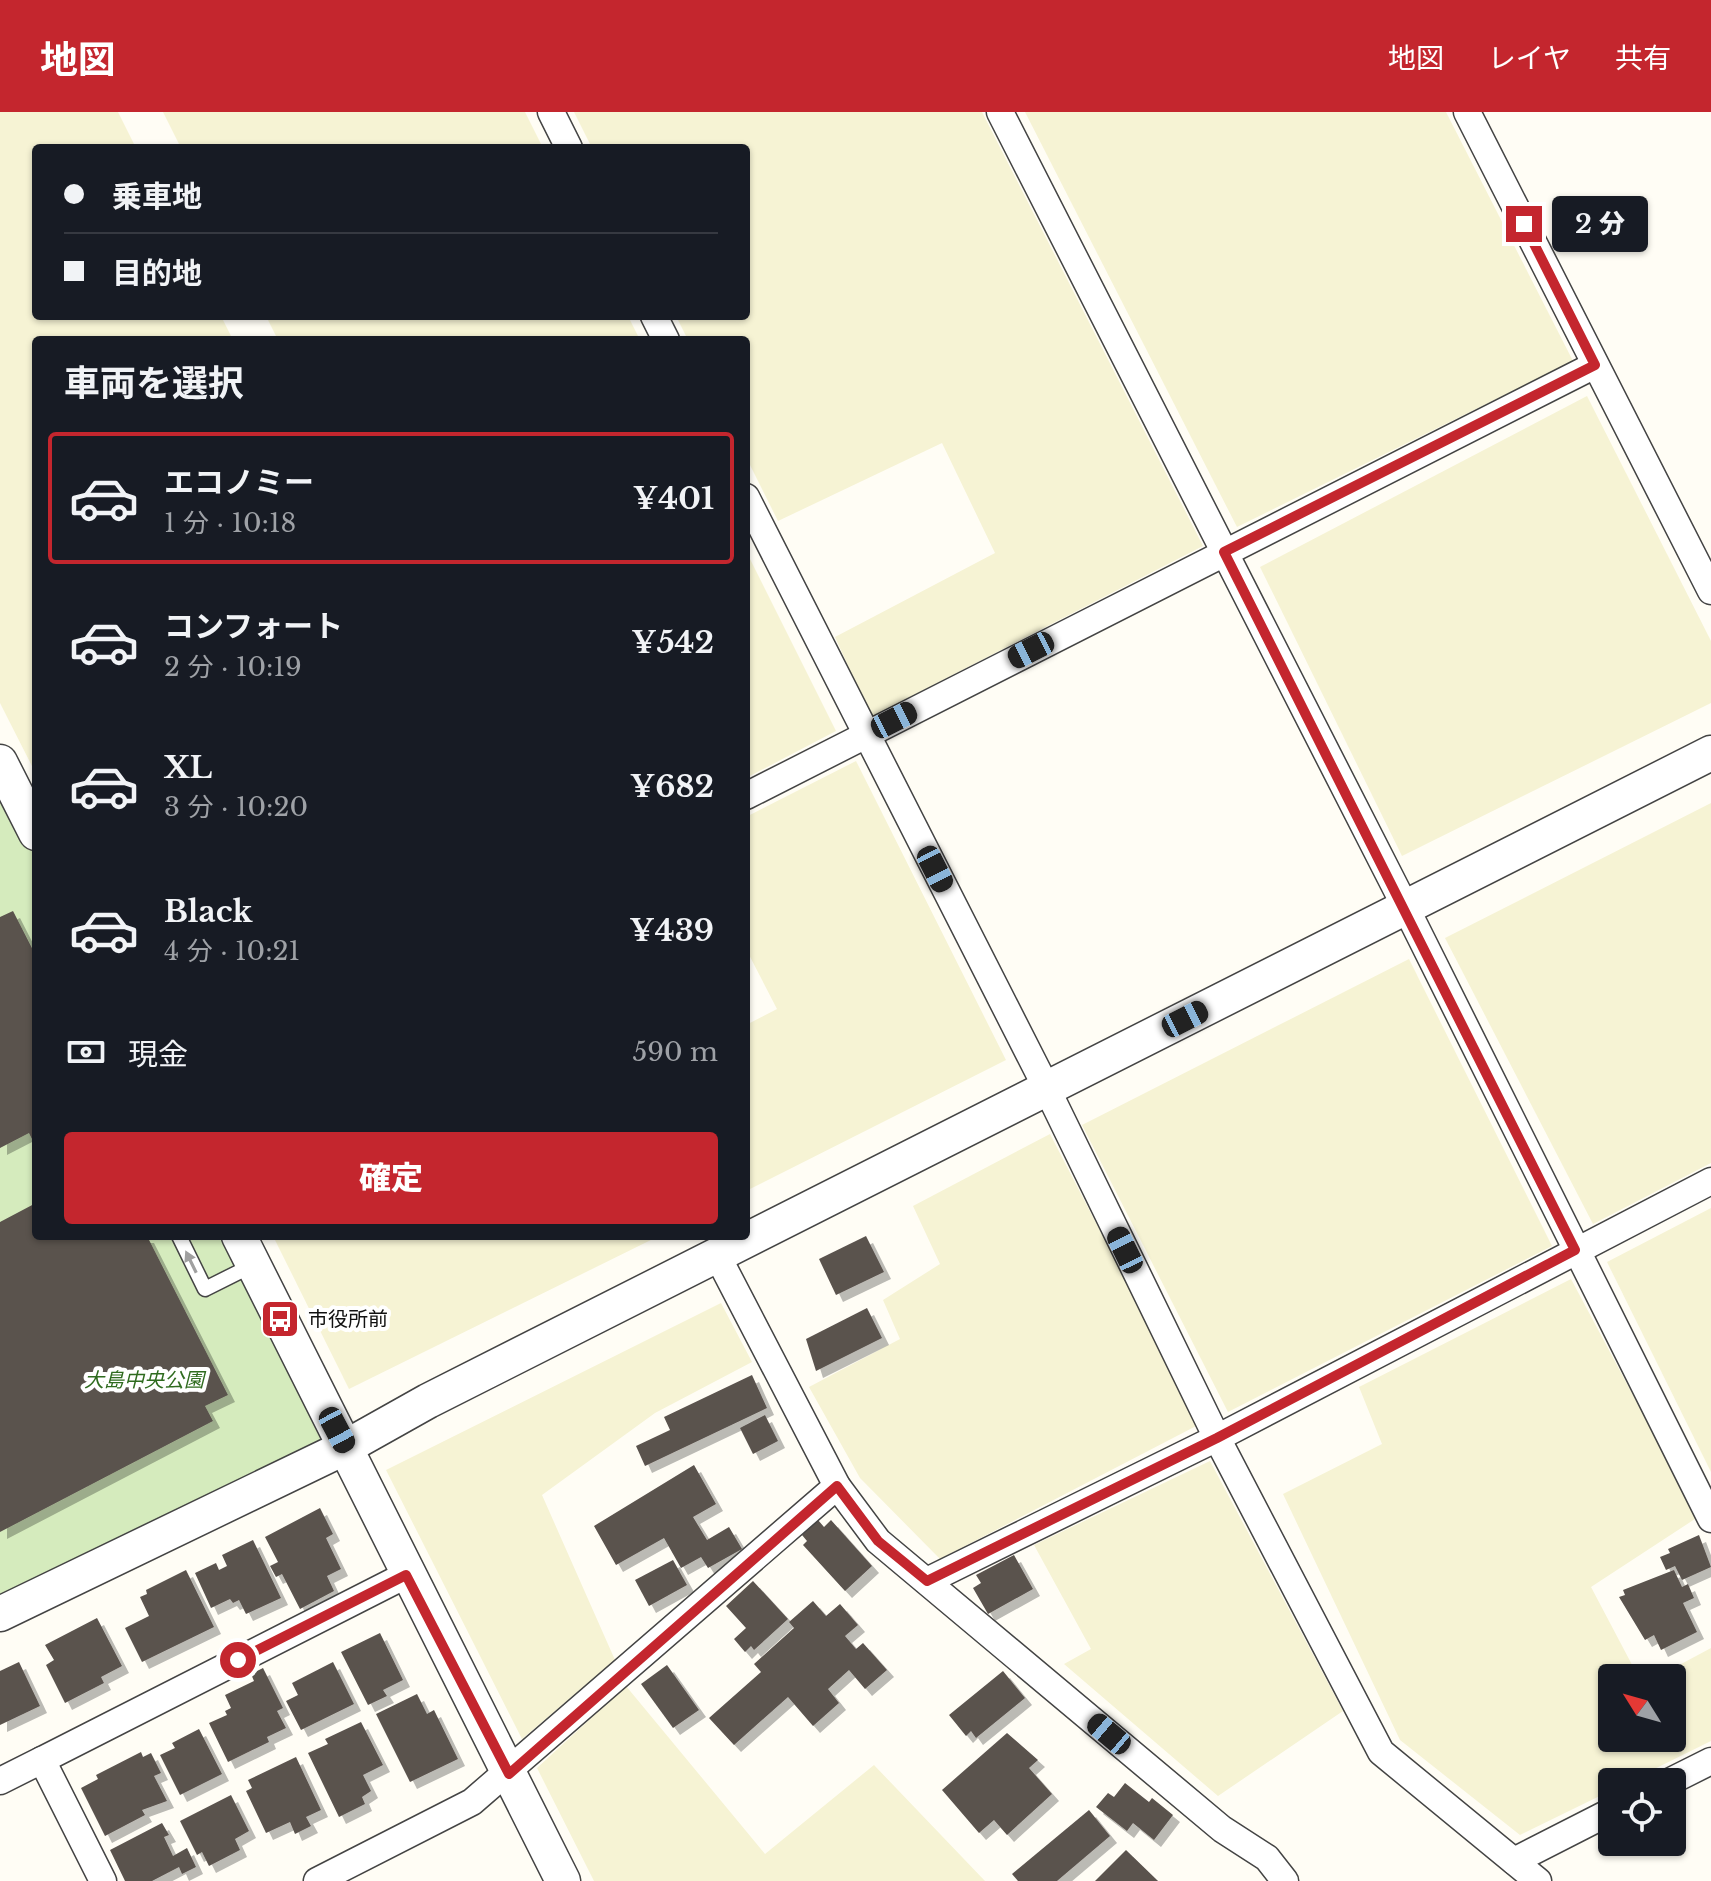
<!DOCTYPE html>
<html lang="ja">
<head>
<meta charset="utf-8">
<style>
	body { margin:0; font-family:"Libre Baskerville","Noto Sans JP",serif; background:#242831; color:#f1f3f6; height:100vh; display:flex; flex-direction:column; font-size:30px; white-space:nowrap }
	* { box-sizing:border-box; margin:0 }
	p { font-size:26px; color:#9ea1a6 }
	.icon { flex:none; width:44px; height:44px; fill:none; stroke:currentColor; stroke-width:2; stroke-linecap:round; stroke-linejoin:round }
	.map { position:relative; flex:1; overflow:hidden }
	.sheet { position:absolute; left:32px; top:224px; width:718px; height:904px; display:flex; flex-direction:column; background:#171b24; border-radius:8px; box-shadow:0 2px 6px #0004 }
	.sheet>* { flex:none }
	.hud { position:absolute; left:32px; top:32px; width:718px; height:176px; border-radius:8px; box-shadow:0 2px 6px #0004; display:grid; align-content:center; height:176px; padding:0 32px; background:#171b24 }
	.needle { width:52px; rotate:307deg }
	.controls { position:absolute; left:1598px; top:1552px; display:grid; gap:16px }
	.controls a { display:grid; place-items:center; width:88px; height:88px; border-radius:8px; background:#171b24; box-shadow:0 2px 6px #0004; font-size:40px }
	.end { position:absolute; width:36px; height:36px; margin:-18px; border:10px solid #c4262e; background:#fff; box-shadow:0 0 0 4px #fff }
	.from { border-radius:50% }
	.bubble { position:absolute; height:56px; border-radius:8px; background:#171b24; box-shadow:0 2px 6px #0004; font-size:26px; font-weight:800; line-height:56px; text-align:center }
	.car { position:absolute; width:24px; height:48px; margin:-24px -12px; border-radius:10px; box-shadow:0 0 6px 2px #0007; background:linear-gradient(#222 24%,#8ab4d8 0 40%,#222 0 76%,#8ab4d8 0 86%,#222 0) }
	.hud b { display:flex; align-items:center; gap:28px; height:76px; font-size:30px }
	.hud b+b { border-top:2px solid #363941 }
	.hud i { width:20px; height:20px; background:#f1f3f6 }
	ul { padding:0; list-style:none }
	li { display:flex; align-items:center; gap:24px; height:132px; margin:0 16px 12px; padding:0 16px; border:4px solid transparent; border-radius:8px }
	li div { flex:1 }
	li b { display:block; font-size:30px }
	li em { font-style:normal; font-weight:800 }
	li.active { border-color:#c4262e }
	li>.icon { width:72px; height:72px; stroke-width:1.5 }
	h2 { padding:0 32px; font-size:36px; line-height:96px }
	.pay { display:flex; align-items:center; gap:20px; height:88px; padding:0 32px; font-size:30px }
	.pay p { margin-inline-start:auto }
	.primary-button { display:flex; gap:16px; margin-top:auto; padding:16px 32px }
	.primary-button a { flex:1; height:92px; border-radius:8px; background:#c4262e; color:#fff; font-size:32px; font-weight:800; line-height:92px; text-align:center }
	header { display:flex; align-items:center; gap:48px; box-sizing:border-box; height:112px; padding:0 40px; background:#c4262e; color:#fff }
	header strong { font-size:38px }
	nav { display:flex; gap:44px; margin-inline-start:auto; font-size:28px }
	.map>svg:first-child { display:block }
	.farmland { fill:#f6f3d4 }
	.green { fill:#d5ebbd }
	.building { fill:#5a524d; filter:url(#shadow) }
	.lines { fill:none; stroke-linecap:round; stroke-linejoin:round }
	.service-casing { stroke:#444; stroke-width:17 }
	.minor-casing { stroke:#444; stroke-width:29 }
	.tertiary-casing { stroke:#444; stroke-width:37 }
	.service { stroke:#fff; stroke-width:14 }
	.minor { stroke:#fff; stroke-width:26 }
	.tertiary { stroke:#fff; stroke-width:34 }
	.oneway { fill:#a0a0a0 }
	.route { stroke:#c4262e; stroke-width:10 }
	.labels { text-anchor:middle; stroke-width:8; stroke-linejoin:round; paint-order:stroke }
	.poi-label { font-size:20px; fill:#111; stroke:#fff; text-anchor:start }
	.park-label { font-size:20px; font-style:italic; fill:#2f6b1f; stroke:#fff }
</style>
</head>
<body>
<header>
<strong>地図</strong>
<nav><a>地図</a><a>レイヤ</a><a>共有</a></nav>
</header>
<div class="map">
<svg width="1711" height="1769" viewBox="0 0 1711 1769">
	<defs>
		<filter id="shadow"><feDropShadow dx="7" dy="7" stdDeviation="0" flood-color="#0004"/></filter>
	</defs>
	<rect width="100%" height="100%" fill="#fffdf5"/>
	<!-- farmland -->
	<g class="farmland">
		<path d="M0,0H118L136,36H36V204H221L233,228H36V662L0,591Z"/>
		<path d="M163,0H525L543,36H181Z"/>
		<path d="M574,0H982L1203,434L871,605L835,525L995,441L942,331L778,409L746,345V228H688L676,204H746V36H592Z"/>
		<path d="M1025,0H1446L1573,249L1237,415Z"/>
		<path d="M266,204H628L640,228H278Z"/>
		<path d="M1587,284L1711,529V591L1402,744L1260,455Z"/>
		<path d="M746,439L836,619L746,666Z"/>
		<path d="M856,649L1006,948L746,1079V913L777,897L746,837V705Z"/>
		<path d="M1711,691V1051L1593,1112L1445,826Z"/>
		<path d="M1409,847L1552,1134L1228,1300L1082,1013Z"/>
		<path d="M1050,1022L1200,1312L940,1447L860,1366L809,1275L900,1227L883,1188L940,1152L913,1094Z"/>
		<path d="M1711,1096V1360L1607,1150Z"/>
		<path d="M273,1124H659L349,1277Z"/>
		<path d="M1571,1167L1698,1405L1591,1475L1639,1566H1612V1626H1672V1566H1655L1711,1536V1629L1628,1670H1612V1678L1520,1723L1400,1628L1283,1382L1382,1332L1359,1275Z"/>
		<path d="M721,1191L752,1250L655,1301L542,1383L615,1548L522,1627L386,1358Z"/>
		<path d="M1210,1349L1343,1599L1218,1684L1064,1552L1091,1537L1034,1433Z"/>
		<path d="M626,1574L765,1742L874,1653L985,1769H594L537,1656Z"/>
	</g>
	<!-- green -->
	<path class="green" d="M0,662L36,733V1124H234L339,1332L0,1502Z"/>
	<!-- building -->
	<g class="building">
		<path d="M13,799L36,844V1035L29,1021L0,1036V805Z"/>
		<path d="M36,1091V1124H147L228,1283L205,1294L213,1309L0,1420V1110Z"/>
		<path d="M866,1124L884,1160L836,1183L819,1147Z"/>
		<path d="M867,1196L882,1226L816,1259L806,1227Z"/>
		<path d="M752,1263L767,1296L645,1354L636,1334L670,1318L664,1305Z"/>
		<path d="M765,1303L778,1329L753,1342L740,1316Z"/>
		<path d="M694,1353L716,1392L693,1405L707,1428L729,1415L742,1437L708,1456L701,1445L681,1456L664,1426L616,1453L594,1414Z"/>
		<path d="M320,1396L333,1422L326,1426L341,1457L327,1464L334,1479L300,1497L282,1462L276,1465L270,1454L278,1450L265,1425Z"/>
		<path d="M818,1408L824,1415L831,1408L872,1454L845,1479L803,1433L807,1429L802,1423Z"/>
		<path d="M1699,1423L1711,1455L1682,1468L1675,1454L1666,1458L1660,1445L1670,1441L1668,1437Z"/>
		<path d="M253,1428L281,1486L246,1502L239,1488L233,1491L230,1487L211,1496L195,1461L216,1451L219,1458L227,1454L222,1443Z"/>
		<path d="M1014,1443L1033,1477L988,1502L973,1476L981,1471L976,1463Z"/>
		<path d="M673,1448L687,1473L649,1494L635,1468Z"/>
		<path d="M186,1458L214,1515L142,1550L125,1516L149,1504L140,1485L147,1482L146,1478Z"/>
		<path d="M1674,1458L1682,1475L1688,1472L1694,1486L1683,1491L1697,1520L1661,1538L1654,1523L1645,1528L1619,1485L1625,1483L1623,1478Z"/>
		<path d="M753,1469L788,1507L754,1538L751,1534L745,1540L734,1527L746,1516L726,1494Z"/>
		<path d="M813,1489L826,1504L840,1492L858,1513L845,1524L856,1537L863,1531L887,1558L865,1577L849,1558L828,1577L839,1591L813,1614L788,1585L734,1633L709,1606L761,1560L754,1552L794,1516L789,1510Z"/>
		<path d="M97,1506L122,1554L101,1565L104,1571L65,1591L46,1553L54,1548L45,1533Z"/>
		<path d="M380,1521L403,1568L383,1578L387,1584L368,1593L341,1540Z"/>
		<path d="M19,1550L40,1594L0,1613V1559Z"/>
		<path d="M333,1550L354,1592L301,1618L286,1589L298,1583L292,1571Z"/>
		<path d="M667,1553L699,1598L673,1616L641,1572Z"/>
		<path d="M263,1556L283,1596L277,1599L286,1616L267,1625L269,1630L228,1650L209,1611L227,1603L225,1599L231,1596L225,1583L254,1569L251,1562Z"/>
		<path d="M1003,1559L1025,1586L976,1626L971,1619L966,1624L949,1603Z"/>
		<path d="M417,1582L427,1602L434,1598L458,1647L410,1670L376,1602Z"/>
		<path d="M361,1610L383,1653L363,1663L371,1679L362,1685L365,1692L339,1705L308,1641L328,1632L325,1627Z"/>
		<path d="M199,1617L222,1662L180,1683L160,1643L175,1636L172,1631Z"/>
		<path d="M1007,1621L1038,1648L1029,1656L1052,1682L1007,1723L994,1708L979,1721L942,1678Z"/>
		<path d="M141,1640L143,1645L151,1641L161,1661L154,1664L167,1689L142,1698L145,1703L105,1724L81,1676L98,1667L96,1663Z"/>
		<path d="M296,1645L321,1698L306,1705L311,1714L295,1722L290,1710L266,1721L246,1679L252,1676L248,1668Z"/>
		<path d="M1125,1671L1149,1690L1152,1686L1173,1703L1154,1728L1133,1711L1127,1719L1096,1695L1108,1681L1114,1685Z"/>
		<path d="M231,1683L249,1719L235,1727L240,1738L209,1754L202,1740L197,1743L180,1709Z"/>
		<path d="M1089,1698L1110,1724L1057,1769H1018L1012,1762Z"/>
		<path d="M162,1711L169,1723L164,1725L173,1744L187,1736L196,1755L182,1762L179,1755L152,1769H125L110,1738Z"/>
		<path d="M1126,1738L1158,1769H1095Z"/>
	</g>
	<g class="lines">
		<!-- service casing -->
		<g class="service-casing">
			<path id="service" d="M179,1124L205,1177L253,1153"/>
		</g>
		<!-- minor casing -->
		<g class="minor-casing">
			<g id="minor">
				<path d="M551,0L569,36"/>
				<path d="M1000,0L1406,796L1711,1407"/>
				<path d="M1467,0L1711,479"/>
				<path d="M654,204L666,228"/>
				<path d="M746,385L1047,977L1217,1326L1381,1640L1538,1769"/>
				<path d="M746,684L1595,253"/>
				<path d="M717,1143L837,1374L878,1429L1222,1717L1267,1746L1285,1769"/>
				<path d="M927,1469L1217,1326L1711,1069"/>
				<path d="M42,1648L406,1463"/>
				<path d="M0,1669L42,1648L103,1769"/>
				<path d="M1669,1670L1711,1649"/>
				<path d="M1514,1749L1612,1699"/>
				<path d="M317,1769L472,1690L837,1374"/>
			</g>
		</g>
		<!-- tertiary casing -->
		<g class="tertiary-casing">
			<g id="tertiary">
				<path d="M0,650L36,721"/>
				<path d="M239,1124L563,1769"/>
				<path d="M0,1502L346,1335L428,1289L1711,641"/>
			</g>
		</g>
		<!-- service -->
		<use href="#service" class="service"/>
		<!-- minor -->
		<use href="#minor" class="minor"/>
		<!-- tertiary -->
		<use href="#tertiary" class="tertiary"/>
	</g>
	<!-- one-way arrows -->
	<defs><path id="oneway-solid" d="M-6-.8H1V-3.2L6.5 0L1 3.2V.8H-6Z" transform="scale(2)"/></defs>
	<use class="oneway" href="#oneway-solid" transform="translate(191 1150) rotate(-116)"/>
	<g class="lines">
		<!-- route -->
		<path class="route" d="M238,1548L406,1463L509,1662L837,1374L878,1429L927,1469L1217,1326L1575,1138L1224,440L1595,253L1524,112"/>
	</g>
	<!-- icons -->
	<defs>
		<g id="bus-square" transform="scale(2)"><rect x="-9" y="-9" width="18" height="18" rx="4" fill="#c4262e" stroke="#fff"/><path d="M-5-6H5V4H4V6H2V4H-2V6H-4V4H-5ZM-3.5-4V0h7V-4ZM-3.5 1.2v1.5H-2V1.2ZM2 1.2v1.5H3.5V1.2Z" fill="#fff"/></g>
	</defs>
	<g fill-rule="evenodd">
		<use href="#bus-square" x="280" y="1207"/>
	</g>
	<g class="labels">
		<!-- poi labels -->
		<g class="poi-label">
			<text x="308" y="1214">市役所前</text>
		</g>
		<!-- park labels -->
		<g class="park-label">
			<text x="144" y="1275">大島中央公園</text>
		</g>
	</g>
</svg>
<div class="controls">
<a><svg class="needle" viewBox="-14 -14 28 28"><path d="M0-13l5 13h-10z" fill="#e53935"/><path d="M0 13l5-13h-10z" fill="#9ea1a6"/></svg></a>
<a><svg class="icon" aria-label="locate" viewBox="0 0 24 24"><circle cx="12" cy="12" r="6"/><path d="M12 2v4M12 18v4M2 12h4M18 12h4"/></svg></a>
</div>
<i class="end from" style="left:238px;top:1548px"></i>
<i class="end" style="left:1524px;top:112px"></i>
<div class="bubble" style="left:1552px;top:84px;width:96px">2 分</div>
<i class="car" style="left:1031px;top:538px;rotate:243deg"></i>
<i class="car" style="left:894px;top:608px;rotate:63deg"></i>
<i class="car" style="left:935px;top:757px;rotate:153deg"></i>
<i class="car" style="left:1185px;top:907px;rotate:63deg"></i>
<i class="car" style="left:1125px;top:1138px;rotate:334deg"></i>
<i class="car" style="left:337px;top:1318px;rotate:152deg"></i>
<i class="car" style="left:1109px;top:1622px;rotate:310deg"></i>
<div class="hud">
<b><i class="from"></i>乗車地</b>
<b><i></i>目的地</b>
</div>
<section class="sheet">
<h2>車両を選択</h2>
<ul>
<li class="active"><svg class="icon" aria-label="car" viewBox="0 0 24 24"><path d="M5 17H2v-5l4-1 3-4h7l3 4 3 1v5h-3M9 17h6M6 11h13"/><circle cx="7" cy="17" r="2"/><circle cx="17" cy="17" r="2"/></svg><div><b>エコノミー</b><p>1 分 · 10:18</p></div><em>¥401</em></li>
<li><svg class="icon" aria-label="car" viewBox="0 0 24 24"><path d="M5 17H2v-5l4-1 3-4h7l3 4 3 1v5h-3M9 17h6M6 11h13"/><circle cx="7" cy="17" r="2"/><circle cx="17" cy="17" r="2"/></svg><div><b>コンフォート</b><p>2 分 · 10:19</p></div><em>¥542</em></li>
<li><svg class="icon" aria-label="car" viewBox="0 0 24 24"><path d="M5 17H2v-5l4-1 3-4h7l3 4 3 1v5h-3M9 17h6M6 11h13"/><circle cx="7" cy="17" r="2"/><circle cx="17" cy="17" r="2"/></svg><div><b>XL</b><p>3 分 · 10:20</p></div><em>¥682</em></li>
<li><svg class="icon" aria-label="car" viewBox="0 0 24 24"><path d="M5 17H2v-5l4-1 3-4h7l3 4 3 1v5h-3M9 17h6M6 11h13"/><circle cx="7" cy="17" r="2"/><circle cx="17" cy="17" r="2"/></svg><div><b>Black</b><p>4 分 · 10:21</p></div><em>¥439</em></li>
</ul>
<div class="pay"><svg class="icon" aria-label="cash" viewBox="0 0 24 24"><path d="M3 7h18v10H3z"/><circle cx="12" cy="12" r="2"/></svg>現金<p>590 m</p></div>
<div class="primary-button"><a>確定</a></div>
</section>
</div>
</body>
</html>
